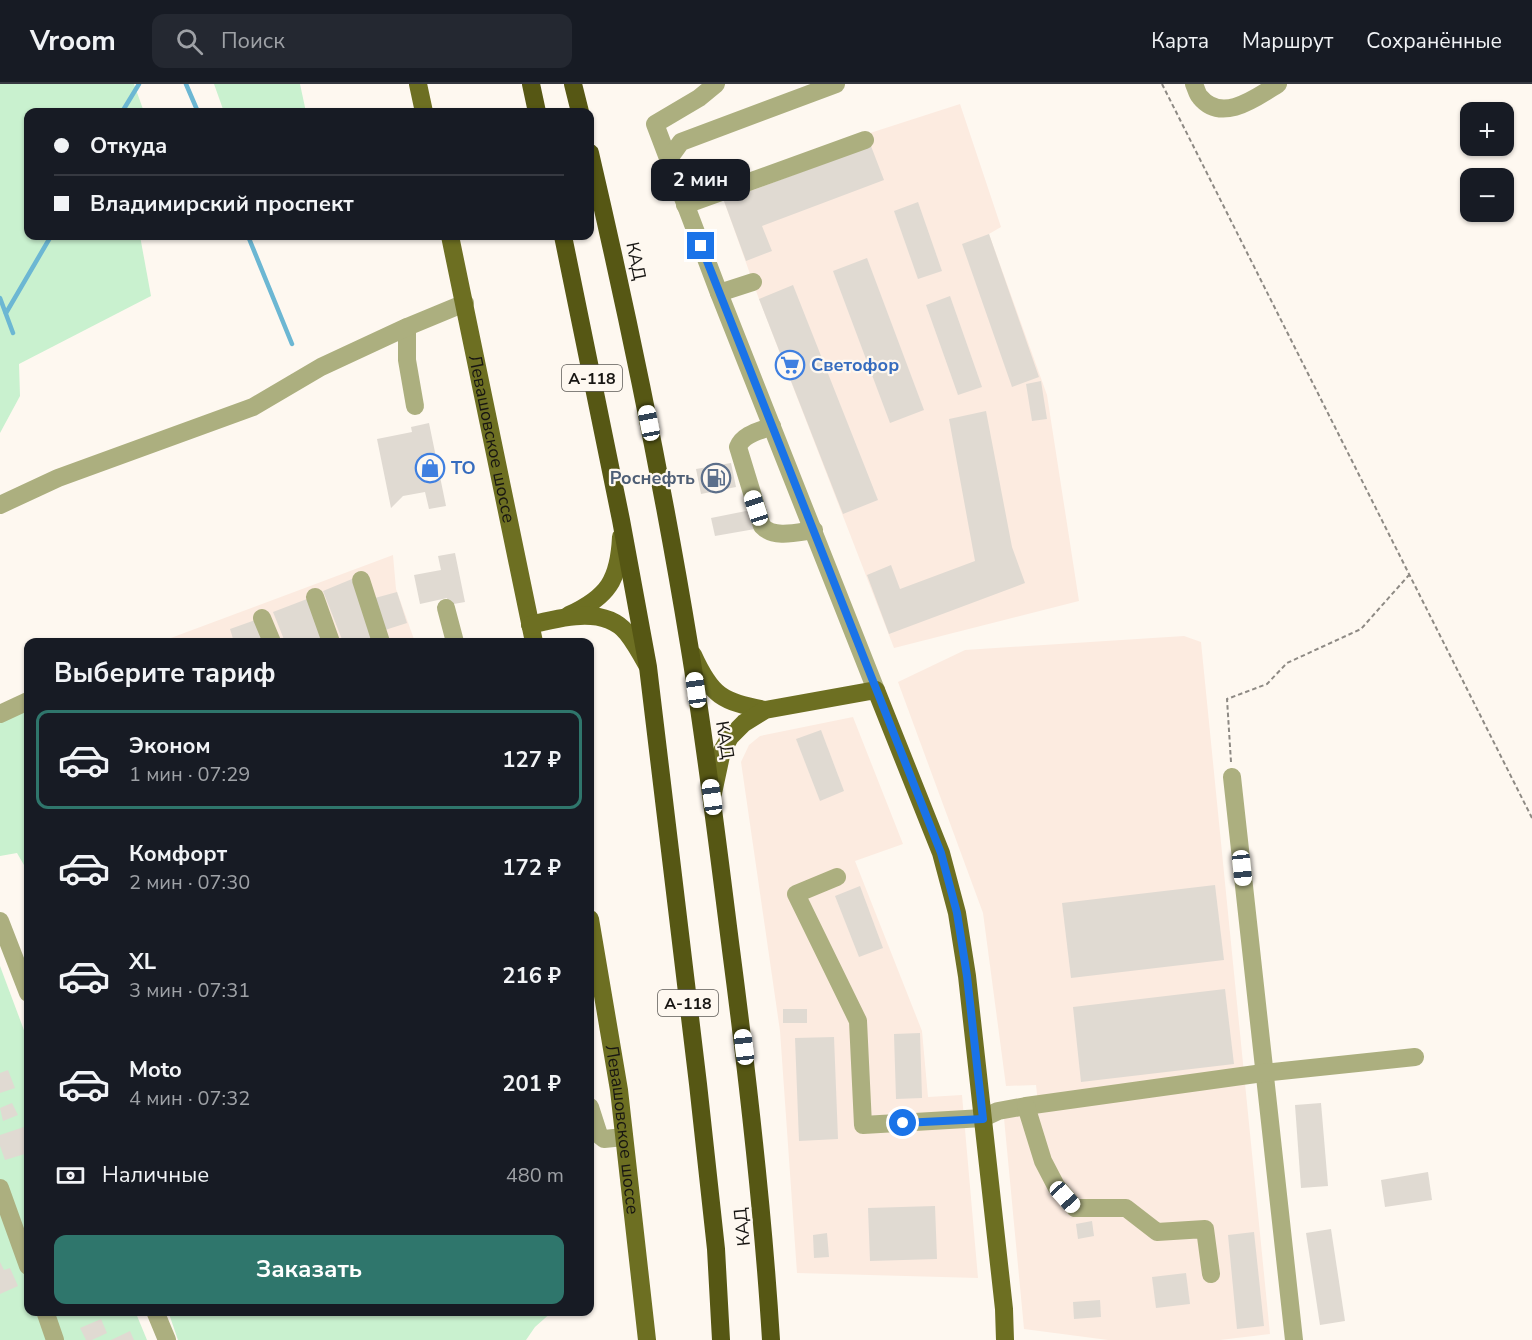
<!DOCTYPE html>
<html lang="ru">
<head>
<meta charset="utf-8">
<style>
	body { margin:0; font-family:"Nunito Sans",sans-serif; background:#242831; color:#f1f3f6; height:100vh; display:flex; flex-direction:column; font-size:22px; white-space:nowrap }
	* { box-sizing:border-box; margin:0 }
	p { font-size:20px; color:#9ea1a6 }
	.icon { flex:none; width:33px; height:33px; fill:none; stroke:currentColor; stroke-width:2; stroke-linecap:round; stroke-linejoin:round }
	.map { position:relative; flex:1; overflow:hidden }
	.panel { position:absolute; left:24px; top:554px; width:570px; height:678px; display:flex; flex-direction:column; background:#171b24; border-radius:12px; box-shadow:0 2px 4px #0004 }
	.panel>* { flex:none }
	.hud { position:absolute; left:24px; top:24px; width:570px; height:132px; border-radius:12px; box-shadow:0 2px 4px #0004; display:grid; align-content:center; height:132px; padding:0 30px; background:#171b24 }
	.buttons { position:absolute; left:1460px; top:18px; display:grid; gap:12px }
	.buttons a { display:grid; place-items:center; width:54px; height:54px; border-radius:12px; background:#171b24; box-shadow:0 2px 4px #0004; font-size:30px }
	.end { position:absolute; width:27px; height:27px; margin:-14px; border:8px solid #1a73e8; background:#fff; box-shadow:0 0 0 3px #fff }
	.from { border-radius:50% }
	.bubble { position:absolute; height:42px; border-radius:12px; background:#171b24; box-shadow:0 2px 4px #0004; font-size:20px; font-weight:700; line-height:42px; text-align:center }
	.car { position:absolute; width:18px; height:36px; margin:-18px -9px; border-radius:8px; box-shadow:0 0 4px 2px #0007; background:linear-gradient(#fff 24%,#345 0 40%,#fff 0 76%,#345 0 86%,#fff 0) }
	.hud b { display:flex; align-items:center; gap:21px; height:57px; font-size:22px }
	.hud b+b { border-top:2px solid #363941 }
	.hud i { width:15px; height:15px; background:#f1f3f6 }
	ul { padding:0; list-style:none }
	li { display:flex; align-items:center; gap:18px; height:99px; margin:0 12px 9px; padding:0 18px; border:3px solid transparent; border-radius:12px }
	li div { flex:1 }
	li b { display:block; font-size:22px }
	li em { font-style:normal; font-weight:700 }
	li.current { border-color:#2f766c }
	li>.icon { width:54px; height:54px; stroke-width:1.5 }
	h2 { padding:0 30px; font-size:27px; line-height:72px }
	.pay { display:flex; align-items:center; gap:15px; height:66px; padding:0 30px; font-size:22px }
	.pay p { margin-inline-start:auto }
	.cta { display:flex; gap:12px; margin-top:auto; padding:12px 30px }
	.cta a { flex:1; height:69px; border-radius:12px; background:#2f766c; color:#fff; font-size:24px; font-weight:700; line-height:69px; text-align:center }
	header { display:flex; align-items:center; gap:36px; box-sizing:border-box; height:84px; padding:0 30px; background:#171b24; border-bottom:2px solid #363941 }
	header strong { font-size:28px }
	nav { display:flex; gap:33px; margin-inline-start:auto; font-size:21px }
	.search { width:420px; height:54px; background:#242831; display:flex; align-items:center; gap:15px; box-sizing:border-box; padding:0 21px; border-radius:12px; color:#9ea1a6; font-size:22px }
	.map>svg:first-child { display:block }
	.industrial { fill:#fcebe0 }
	.green { fill:#c9f1cf }
	.lines { fill:none; stroke-linecap:round; stroke-linejoin:round }
	.stream { stroke:#6cb7d3; stroke-width:4.5 }
	.building { fill:#e0dad2 }
	.path { stroke:#8e8a84; stroke-width:2; stroke-dasharray:4.5 3; stroke-linecap:butt }
	.minor { stroke:#acaf7f; stroke-width:18 }
	.major { stroke:#6d6f22; stroke-width:18 }
	.highway { stroke:#565714; stroke-width:18 }
	.route { stroke:#1a73e8; stroke-width:8 }
	.labels { text-anchor:middle; stroke-width:4.5; stroke-linejoin:round; paint-order:stroke }
	.shield { fill:#fef8f0; stroke:#5c5955; stroke-width:1.5 }
	.shield-label { font-size:16px; font-weight:bold; fill:#171512 }
	.street-label { font-size:18px; fill:#171512; stroke:#fef8f0 }
	.shop-label { font-size:18px; font-weight:bold; fill:#366cbe; stroke:#fef8f0; text-anchor:start }
	.service-label { font-size:18px; font-weight:bold; fill:#4e5e75; stroke:#fef8f0; text-anchor:end }
</style>
</head>
<body>
<header>
<strong>Vroom</strong>
<div class="search"><svg class="icon" aria-label="search" viewBox="0 0 24 24"><circle cx="10" cy="10" r="6"/><path d="M15 15l6 6"/></svg>Поиск</div>
<nav><a>Карта</a><a>Маршрут</a><a>Сохранённые</a></nav>
</header>
<div class="map">
<svg width="1532" height="1256" viewBox="0 0 1532 1256">
	<rect width="100%" height="100%" fill="#fef8f0"/>
	<!-- industrial -->
	<g class="industrial">
		<path d="M960,20L1001,143L989,150L1047,311L1079,517L894,564L759,215L724,117L871,62L867,50Z"/>
		<path d="M393,471L396,505L415,558H160Z"/>
		<path d="M1184,552L1201,558L1270,1250L1220,1256H1108L1024,1245L1004,1034L1039,1029L1036,1001L1006,1002L983,829L898,598L965,566Z"/>
		<path d="M853,633L903,760L855,777L922,947L928,1013L962,1011L978,1194L797,1189L780,947L741,678L749,661L760,652Z"/>
	</g>
	<!-- green -->
	<g class="green">
		<path d="M0,0H134L144,28H28V152H140L151,212L19,280L20,312L0,349Z"/>
		<path d="M214,0H300L306,28H224Z"/>
		<path d="M28,623V788L17,769L0,772V639Z"/>
		<path d="M0,882L28,957V1227H135L147,1256H0Z"/>
		<path d="M168,1227H553L535,1243L526,1256H178Z"/>
	</g>
	<g class="lines">
		<!-- stream -->
		<g class="stream">
			<path d="M186,0L198,28"/>
			<path d="M122,28L139,0"/>
			<path d="M248,152L292,260"/>
			<path d="M0,214L13,249"/>
			<path d="M6,229L51,152"/>
		</g>
	</g>
	<!-- building -->
	<g class="building">
		<path d="M871,62L884,96L762,142L772,167L746,177L724,117Z"/>
		<path d="M918,118L942,187L918,195L894,127Z"/>
		<path d="M989,150L1039,293L1012,303L962,160Z"/>
		<path d="M867,174L924,326L890,339L833,187Z"/>
		<path d="M793,201L878,416L843,430L759,215Z"/>
		<path d="M950,212L982,303L958,311L926,221Z"/>
		<path d="M1041,297L1047,335L1032,337L1026,300Z"/>
		<path d="M986,327L1012,463L1025,499L889,550L867,491L891,481L900,505L975,477L949,335Z"/>
		<path d="M429,339L446,422L429,425L425,408L403,412L391,424L377,355L412,348L411,343Z"/>
		<path d="M731,379L736,403L701,410L696,385Z"/>
		<path d="M751,426L755,445L715,452L711,434Z"/>
		<path d="M455,469L465,518L448,521L447,514L420,520L414,491L441,486L438,472Z"/>
		<path d="M352,495L377,558H343L323,507Z"/>
		<path d="M397,508L407,539L385,546L375,514Z"/>
		<path d="M307,515L324,558H285L273,528Z"/>
		<path d="M258,535L263,558H234L230,545Z"/>
		<path d="M821,646L844,707L820,717L796,655Z"/>
		<path d="M1215,801L1224,876L1071,894L1062,819Z"/>
		<path d="M860,802L883,864L859,873L835,812Z"/>
		<path d="M1225,905L1234,980L1081,998L1073,923Z"/>
		<rect x="783" y="925" width="24" height="14"/>
		<path d="M920,949L922,1014L896,1015L894,950Z"/>
		<path d="M834,953L838,1055L799,1057L795,954Z"/>
		<path d="M8,986L15,1004L0,1009V989Z"/>
		<path d="M12,1019L18,1031L3,1037L0,1024Z"/>
		<path d="M1321,1019L1328,1102L1301,1104L1295,1021Z"/>
		<path d="M24,1043L28,1056V1069L5,1076L0,1062V1051Z"/>
		<path d="M1428,1088L1432,1116L1385,1123L1381,1096Z"/>
		<path d="M935,1122L937,1175L870,1177L868,1124Z"/>
		<path d="M1092,1137L1094,1152L1078,1155L1076,1140Z"/>
		<path d="M1331,1145L1345,1237L1320,1241L1306,1149Z"/>
		<path d="M1254,1148L1264,1242L1237,1245L1228,1151Z"/>
		<path d="M827,1149L829,1173L814,1174L813,1151Z"/>
		<path d="M0,1178L4,1186L10,1184L18,1202L0,1210Z"/>
		<path d="M1186,1189L1190,1220L1156,1224L1152,1193Z"/>
		<path d="M1100,1216L1101,1233L1074,1235L1073,1218Z"/>
		<path d="M101,1235L107,1249L92,1256H86L80,1244Z"/>
		<path d="M130,1247L134,1256H111Z"/>
	</g>
	<g class="lines">
		<!-- path -->
		<g class="path">
			<path d="M1162,0L1532,734"/>
			<path d="M1231,678L1227,615L1267,600L1287,579L1361,545L1409,491"/>
		</g>
		<!-- minor -->
		<g class="minor">
			<path d="M716,0L699,14L655,40L719,209L876,606"/>
			<path d="M1194,0C1196,4 1197,10 1200,13C1222,40 1257,13 1278,0"/>
			<path d="M668,76L681,58L836,0"/>
			<path d="M685,121L865,56"/>
			<path d="M719,209L753,198"/>
			<path d="M407,243V276L415,322"/>
			<path d="M772,342C760,347 743,350 738,363L762,442C774,455 798,448 814,446"/>
			<path d="M0,421L58,394L253,323L321,283L407,243L465,219"/>
			<path d="M361,496L381,558"/>
			<path d="M315,513L331,558"/>
			<path d="M446,524L455,558"/>
			<path d="M262,534L272,558"/>
			<path d="M0,630L28,617"/>
			<path d="M1232,693L1294,1256"/>
			<path d="M837,793L796,810L858,937L863,1041L983,1034L998,1027L1026,1022L1263,989L1415,973"/>
			<path d="M0,837L28,909"/>
			<path d="M1026,1022L1043,1077L1056,1102L1075,1124H1126L1157,1148L1205,1145L1211,1190"/>
			<path d="M590,1023L599,1051L604,1055L624,1053"/>
			<path d="M0,1104L28,1182"/>
			<path d="M45,1227L55,1256"/>
			<path d="M155,1227L167,1256"/>
		</g>
		<!-- major -->
		<g class="major">
			<path d="M418,0L424,28"/>
			<path id="s1" d="M450,152L534,558"/>
			<path d="M569,531C608,513 619,496 621,453"/>
			<path d="M530,541C560,534 604,521 627,549C635,559 641,570 647,581"/>
			<path d="M693,571C712,613 722,617 765,626"/>
			<path d="M713,709L722,667L730,653L744,639L765,626L876,606L941,769L957,829L967,892L1004,1225L1005,1256"/>
			<path id="s2" d="M590,835L619,1006L647,1256"/>
		</g>
		<!-- highway -->
		<g class="highway">
			<path d="M531,0L537,28"/>
			<path d="M573,0L580,28"/>
			<path d="M590,69C628,232 662,395 689,560C706,662 718,764 731,866C748,996 763,1125 771,1256"/>
			<path d="M563,152L621,436L648,583L698,1000L716,1165L721,1256"/>
		</g>
	</g>
	<g class="lines">
		<!-- route -->
		<path class="route" d="M701,162L941,769L957,829L967,892L983,1035L903,1039"/>
	</g>
	<!-- icons -->
	<defs>
		<g id="supermarket-ring" transform="scale(1.5)"><circle r="9.5" fill="#fef8f0" stroke="#3f7fe0" stroke-width="1.5"/><path d="M-6-5.5h2.5l.6 2H6L4.5 2H-2.5L-4.4-4H-6ZM-1.5 3.2a1.3 1.3 0 1 0 .1 0ZM3 3.2a1.3 1.3 0 1 0 .1 0Z" fill="#3f7fe0"/></g>
		<g id="shop-ring" transform="scale(1.5)"><circle r="9.5" fill="#fef8f0" stroke="#3f7fe0" stroke-width="1.5"/><path d="M-5-2.5h2.3a2.7 3.5 0 0 1 5.4 0H5L5.5 6h-11ZM-1.5-2.5h3a1.5 2.3 0 0 0-3 0Z" fill="#3f7fe0"/></g>
		<g id="fuel-ring" transform="scale(1.5)"><circle r="9.5" fill="#fef8f0" stroke="#5c6f8a" stroke-width="1.5"/><path d="M-5.5-6h7V0h2V4h1.3V-2.5L3-4.5l.8-.8L6-3V5H2.5V1h-1V6h-7ZM-4.2-4.7v3.2H.2V-4.7Z" fill="#5c6f8a"/></g>
	</defs>
	<g fill-rule="evenodd">
		<use href="#supermarket-ring" x="790" y="281"/>
		<use href="#shop-ring" x="430" y="384"/>
		<use href="#fuel-ring" x="716" y="394"/>
	</g>
	<g class="labels">
		<!-- shield labels -->
		<g class="shield">
			<rect x="562" y="281" width="60" height="26" rx="4.5"/>
			<rect x="658" y="906" width="60" height="26" rx="4.5"/>
		</g>
		<g class="shield-label">
			<text x="592" y="300">А-118</text>
			<text x="688" y="925">А-118</text>
		</g>
		<!-- street labels -->
		<g class="street-label">
			<text transform="translate(636 177) rotate(78)" y="6">КАД</text>
			<text dy="6" stroke="none"><textPath href="#s1" startOffset="207">Левашовское шоссе</textPath></text>
			<text transform="translate(725 656) rotate(81)" y="6">КАД</text>
			<text dy="6" stroke="none"><textPath href="#s2" startOffset="213">Левашовское шоссе</textPath></text>
			<text transform="translate(742 1143) rotate(-96)" y="6">КАД</text>
		</g>
		<!-- shop labels -->
		<g class="shop-label">
			<text x="811" y="287">Светофор</text>
			<text x="451" y="390">ТО</text>
		</g>
		<!-- service labels -->
		<g class="service-label">
			<text x="695" y="400">Роснефть</text>
		</g>
	</g>
</svg>
<div class="buttons">
<a>+</a>
<a>−</a>
</div>
<i class="end from" style="left:903px;top:1039px"></i>
<i class="end" style="left:701px;top:162px"></i>
<div class="bubble" style="left:651px;top:75px;width:99px">2 мин</div>
<i class="car" style="left:649px;top:339px;rotate:349deg"></i>
<i class="car" style="left:756px;top:424px;rotate:342deg"></i>
<i class="car" style="left:696px;top:606px;rotate:352deg"></i>
<i class="car" style="left:712px;top:713px;rotate:352deg"></i>
<i class="car" style="left:1242px;top:784px;rotate:174deg"></i>
<i class="car" style="left:744px;top:963px;rotate:353deg"></i>
<i class="car" style="left:1065px;top:1113px;rotate:138deg"></i>
<div class="hud">
<b><i class="from"></i>Откуда</b>
<b><i></i>Владимирский проспект</b>
</div>
<section class="panel">
<h2>Выберите тариф</h2>
<ul>
<li class="current"><svg class="icon" aria-label="car" viewBox="0 0 24 24"><path d="M5 17H2v-5l4-1 3-4h7l3 4 3 1v5h-3M9 17h6M6 11h13"/><circle cx="7" cy="17" r="2"/><circle cx="17" cy="17" r="2"/></svg><div><b>Эконом</b><p>1 мин · 07:29</p></div><em>127 ₽</em></li>
<li><svg class="icon" aria-label="car" viewBox="0 0 24 24"><path d="M5 17H2v-5l4-1 3-4h7l3 4 3 1v5h-3M9 17h6M6 11h13"/><circle cx="7" cy="17" r="2"/><circle cx="17" cy="17" r="2"/></svg><div><b>Комфорт</b><p>2 мин · 07:30</p></div><em>172 ₽</em></li>
<li><svg class="icon" aria-label="car" viewBox="0 0 24 24"><path d="M5 17H2v-5l4-1 3-4h7l3 4 3 1v5h-3M9 17h6M6 11h13"/><circle cx="7" cy="17" r="2"/><circle cx="17" cy="17" r="2"/></svg><div><b>XL</b><p>3 мин · 07:31</p></div><em>216 ₽</em></li>
<li><svg class="icon" aria-label="car" viewBox="0 0 24 24"><path d="M5 17H2v-5l4-1 3-4h7l3 4 3 1v5h-3M9 17h6M6 11h13"/><circle cx="7" cy="17" r="2"/><circle cx="17" cy="17" r="2"/></svg><div><b>Moto</b><p>4 мин · 07:32</p></div><em>201 ₽</em></li>
</ul>
<div class="pay"><svg class="icon" aria-label="cash" viewBox="0 0 24 24"><path d="M3 7h18v10H3z"/><circle cx="12" cy="12" r="2"/></svg>Наличные<p>480 m</p></div>
<div class="cta"><a>Заказать</a></div>
</section>
</div>
</body>
</html>
